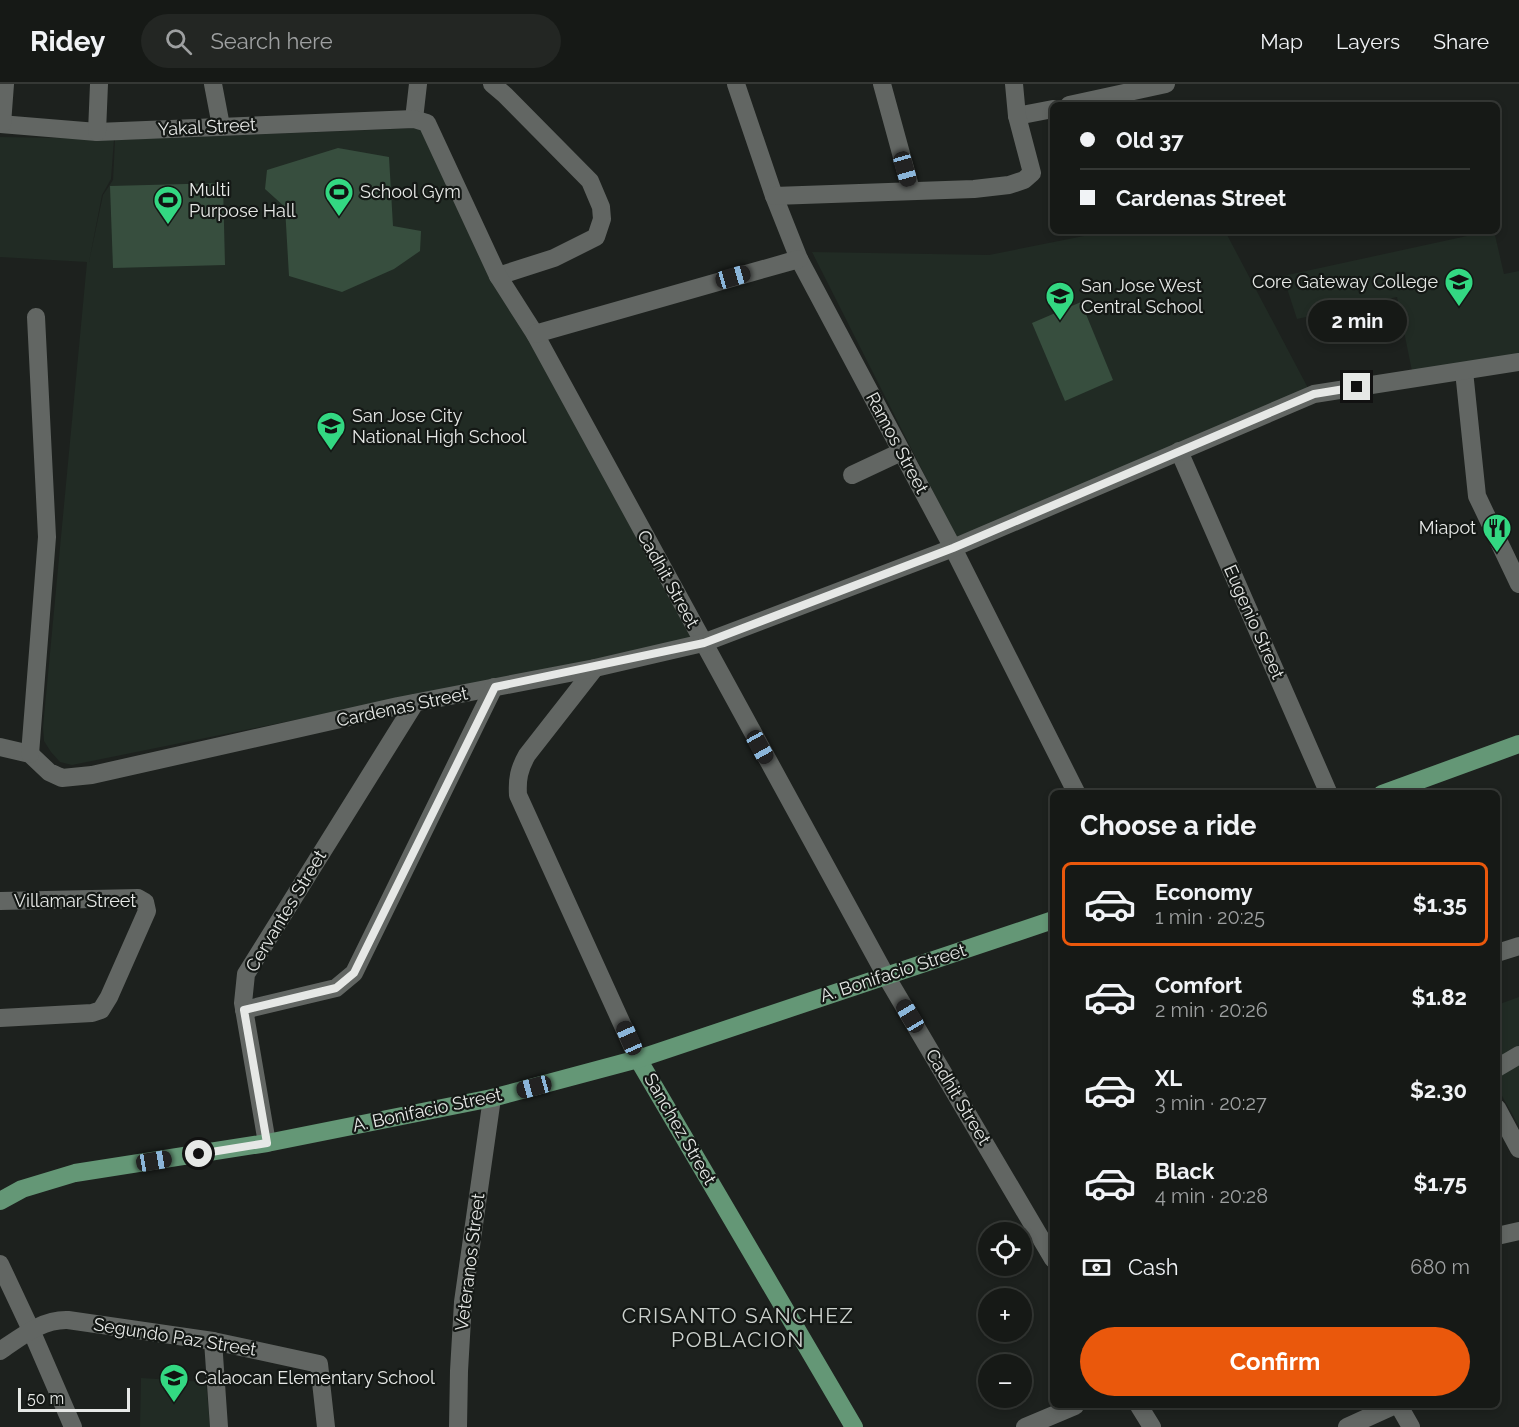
<!DOCTYPE html>
<html lang="en">
<head>
<meta charset="utf-8">
<style>
	body { margin:0; font-family:Raleway,sans-serif; background:#232623; color:#f1f3f6; height:100vh; display:flex; flex-direction:column; font-size:22px; white-space:nowrap }
	* { box-sizing:border-box; margin:0 }
	p { font-size:20px; color:#9ea0a1 }
	.icon { flex:none; width:33px; height:33px; fill:none; stroke:currentColor; stroke-width:2; stroke-linecap:round; stroke-linejoin:round }
	.map { position:relative; flex:1; overflow:hidden }
	.sheet { position:absolute; left:1050px; top:706px; width:450px; height:618px; display:flex; flex-direction:column; background:#161916; border-radius:9px; box-shadow:0 3px 9px #0003,0 0 0 2px #353835 }
	.sheet>* { flex:none }
	.hud { position:absolute; left:1050px; top:18px; width:450px; height:132px; border-radius:9px; box-shadow:0 3px 9px #0003,0 0 0 2px #353835; display:grid; align-content:center; height:132px; padding:0 30px; background:#161916 }
	.fabs { position:absolute; left:978px; top:1138px; display:grid; gap:12px }
	.fabs a { display:grid; place-items:center; width:54px; height:54px; border-radius:50%; background:#161916; box-shadow:0 3px 9px #0003,0 0 0 2px #353835; font-size:30px }
	.scale { position:absolute; left:18px; bottom:15px; width:112px; box-sizing:border-box; padding-left:6px; border:3px solid #e6e8e6; border-top:0; font-size:16px; line-height:21px; white-space:nowrap; color:#e6e8e6; -webkit-text-stroke:4px #141815; paint-order:stroke }
	.end { position:absolute; width:27px; height:27px; margin:-14px; border:8px solid #e6e8e6; background:#111; box-shadow:0 0 0 3px #111 }
	.from { border-radius:50% }
	.bubble { position:absolute; height:42px; border-radius:21px; background:#161916; box-shadow:0 3px 9px #0003,0 0 0 2px #353835; font-size:20px; font-weight:700; line-height:42px; text-align:center }
	.car { position:absolute; width:18px; height:36px; margin:-18px -9px; border-radius:8px; box-shadow:0 0 4px 2px #0007; background:linear-gradient(#222 24%,#8ab4d8 0 40%,#222 0 76%,#8ab4d8 0 86%,#222 0) }
	.hud b { display:flex; align-items:center; gap:21px; height:57px; font-size:22px }
	.hud b+b { border-top:2px solid #353835 }
	.hud i { width:15px; height:15px; background:#f1f3f6 }
	ul { padding:0; list-style:none }
	li { display:flex; align-items:center; gap:18px; height:84px; margin:0 12px 9px; padding:0 18px; border:3px solid transparent; border-radius:9px }
	li div { flex:1 }
	li b { display:block; font-size:22px }
	li em { font-style:normal; font-weight:700 }
	li.active { border-color:#ea580c }
	li>.icon { width:54px; height:54px; stroke-width:1.5 }
	h2 { padding:0 30px; font-size:27px; line-height:72px }
	.pay { display:flex; align-items:center; gap:15px; height:66px; padding:0 30px; font-size:22px }
	.pay p { margin-inline-start:auto }
	.action { display:flex; gap:12px; margin-top:auto; padding:12px 30px }
	.action a { flex:1; height:69px; border-radius:36px; background:#ea580c; color:#fff; font-size:24px; font-weight:700; line-height:69px; text-align:center }
	header { display:flex; align-items:center; gap:36px; box-sizing:border-box; height:84px; padding:0 30px; background:#161916; border-bottom:2px solid #353835 }
	header strong { font-size:28px }
	nav { display:flex; gap:33px; margin-inline-start:auto; font-size:21px }
	.search { width:420px; height:54px; background:#232623; display:flex; align-items:center; gap:15px; box-sizing:border-box; padding:0 21px; border-radius:33px; color:#9ea0a1; font-size:22px }
	.map>svg:first-child { display:block }
	.built { fill:#212b24 }
	.green { fill:#374e3e }
	.lines { fill:none; stroke-linecap:round; stroke-linejoin:round }
	.minor { stroke:#626663; stroke-width:18 }
	.major { stroke:#649776; stroke-width:18 }
	.route { stroke:#e6e8e6; stroke-width:8 }
	.labels { text-anchor:middle; stroke-width:4.5; stroke-linejoin:round; paint-order:stroke }
	.street-label { font-size:18px; fill:#e6e8e6; stroke:#141815 }
	.poi-label { font-size:18px; fill:#e6e8e6; stroke:#141815; text-anchor:start }
	.quarter-label { font-size:21px; letter-spacing:1.5px; fill:#cdd2ce; stroke:#141815 }
</style>
</head>
<body>
<header>
<strong>Ridey</strong>
<div class="search"><svg class="icon" aria-label="search" viewBox="0 0 24 24"><circle cx="10" cy="10" r="6"/><path d="M15 15l6 6"/></svg>Search here</div>
<nav><a>Map</a><a>Layers</a><a>Share</a></nav>
</header>
<div class="map">
<svg width="1519" height="1343" viewBox="0 0 1519 1343">
	<rect width="100%" height="100%" fill="#1d211e"/>
	<!-- built -->
	<g class="built">
		<path d="M421,44L694,555L72,681L60,678L51,668L44,657L43,643L87,178L0,173V53L114,55L111,95L102,111L89,178L103,111L113,96L115,56Z"/>
		<path d="M1109,147H1225L1308,304L957,455L812,168L989,171Z"/>
		<path d="M1490,147H1494L1504,190L1519,187V272L1413,292L1397,213L1297,235L1283,192Z"/>
		<path d="M1519,913V1042L1497,1003V921Z"/>
		<path d="M141,1294L206,1298L210,1343H140Z"/>
	</g>
	<!-- green -->
	<g class="green">
		<path d="M338,64L389,73L393,142L421,147L420,167L394,185L342,208L289,192L285,123L265,105L267,86Z"/>
		<path d="M223,99L225,181L113,184L110,102Z"/>
		<path d="M1081,218L1113,296L1065,317L1032,239Z"/>
	</g>
	<g class="lines">
		<!-- minor -->
		<g class="minor">
			<path d="M213,0L221,42"/>
			<path d="M492,0L505,11L590,97L601,123L602,135L596,153L554,174L498,192"/>
			<path d="M736,0L774,112L799,175L953,464L1077,710"/>
			<path d="M882,0L911,106"/>
			<path d="M1069,21L1166,0"/>
			<path d="M1017,32L1053,25"/>
			<path d="M414,35L418,0"/>
			<path d="M0,40L97,48L414,35L427,39L498,192L535,250L886,892L1053,1175"/>
			<path d="M2,40L5,0"/>
			<path d="M97,48L99,0"/>
			<path d="M774,112L974,105L1009,101L1024,96L1032,89L1017,32L1014,0"/>
			<path d="M535,250L799,175"/>
			<path d="M1464,287L1477,412L1519,500"/>
			<path d="M1179,367L1329,710"/>
			<path d="M852,391L901,368"/>
			<path d="M595,584L527,671C519,685 517,695 518,711L638,975"/>
			<path d="M0,663L30,670L49,688L62,694L92,691L398,622L595,584L703,559L953,464L1314,310L1519,278"/>
			<path d="M30,670L47,453L36,233"/>
			<path d="M0,817L138,814L145,818L147,827L109,913L101,926L92,929L0,934"/>
			<path d="M1497,869L1519,862"/>
			<path d="M244,926L336,904L354,889L494,603"/>
			<path d="M1497,984L1519,971"/>
			<path d="M1497,1024L1519,1065"/>
			<path d="M267,1059L243,919L246,890L415,619"/>
			<path d="M1497,1152L1519,1147"/>
			<path d="M0,1180L31,1246L73,1343"/>
			<path d="M213,1257L219,1343"/>
			<path d="M0,1267C21,1253 42,1235 68,1236L213,1257L319,1280L326,1343"/>
			<path d="M1139,1322L1152,1343"/>
			<path d="M1399,1322L1411,1343"/>
			<path d="M458,1343L459,1287L463,1218L492,1014"/>
			<path d="M1025,1343L1075,1322"/>
			<path d="M1347,1343L1393,1322"/>
		</g>
		<!-- major -->
		<g class="major">
			<path d="M1382,710L1519,660"/>
			<path d="M638,975L854,1343"/>
			<path d="M0,1117L22,1105L75,1089L267,1059L492,1014L638,975L1053,836"/>
		</g>
	</g>
	<g class="lines">
		<!-- route -->
		<path class="route" d="M199,1070L267,1059L244,926L336,904L354,889L495,603L704,559L953,464L1314,310L1357,303"/>
	</g>
	<!-- icons -->
	<defs>
		<g id="stadium-pin" transform="scale(1.5)"><path d="M0 17L-7.5 6A9.5 9.5 0 1 1 7.5 6Z" fill="#33d882" stroke="#141815"/><path d="M0-5a6.5 5 0 1 0 0 10a6.5 5 0 1 0 0-10ZM-3.5-1.8h7v3.6h-7Z" fill="#111"/></g>
		<g id="university-pin" transform="scale(1.5)"><path d="M0 17L-7.5 6A9.5 9.5 0 1 1 7.5 6Z" fill="#33d882" stroke="#141815"/><path d="M0-5L7-2L0 1L-7-2ZM-4 1L0 2.5L4 1V4Q0 6-4 4Z" fill="#111"/></g>
		<g id="school-pin" transform="scale(1.5)"><path d="M0 17L-7.5 6A9.5 9.5 0 1 1 7.5 6Z" fill="#33d882" stroke="#141815"/><path d="M0-5L7-2L0 1L-7-2ZM-4 1L0 2.5L4 1V4Q0 6-4 4Z" fill="#111"/></g>
		<g id="restaurant-pin" transform="scale(1.5)"><path d="M0 17L-7.5 6A9.5 9.5 0 1 1 7.5 6Z" fill="#33d882" stroke="#141815"/><path d="M-5-6h1v4h1v-4h1v4h1v-4h1v5L-1.5 .5V6h-2V.5L-5-1ZM5-6V6H3V1.5H1.5Q1.5-4 5-6Z" fill="#111"/></g>
	</defs>
	<g fill-rule="evenodd">
		<use href="#stadium-pin" x="339" y="108"/>
		<use href="#stadium-pin" x="168" y="116"/>
		<use href="#university-pin" x="1459" y="198"/>
		<use href="#school-pin" x="1060" y="212"/>
		<use href="#school-pin" x="331" y="342"/>
		<use href="#restaurant-pin" x="1497" y="444"/>
		<use href="#school-pin" x="174" y="1294"/>
	</g>
	<g class="labels">
		<!-- street labels -->
		<g class="street-label">
			<text transform="translate(207 43) rotate(-3)" y="6">Yakal Street</text>
			<text transform="translate(897 359) rotate(62)" y="6">Ramos Street</text>
			<text transform="translate(668 495) rotate(61)" y="6">Cadhit Street</text>
			<text transform="translate(1254 538) rotate(66)" y="6">Eugenio Street</text>
			<text transform="translate(402 623) rotate(-12)" y="6">Cardenas Street</text>
			<text x="75" y="823">Villamar Street</text>
			<text transform="translate(286 827) rotate(-59)" y="6">Cervantes Street</text>
			<text transform="translate(893 889) rotate(-18)" y="6">A. Bonifacio Street</text>
			<text transform="translate(958 1013) rotate(59)" y="6">Cadhit Street</text>
			<text transform="translate(427 1026) rotate(-12)" y="6">A. Bonifacio Street</text>
			<text transform="translate(680 1045) rotate(60)" y="6">Sanchez Street</text>
			<text transform="translate(470 1178) rotate(-83)" y="6">Veteranos Street</text>
			<text transform="translate(175 1253) rotate(9)" y="6">Segundo Paz Street</text>
		</g>
		<!-- poi labels -->
		<g class="poi-label">
			<text x="189" y="112">Multi<tspan x="189" dy="21">Purpose Hall</tspan></text>
			<text x="360" y="114">School Gym</text>
			<text x="1438" y="204" text-anchor="end">Core Gateway College</text>
			<text x="1081" y="208">San Jose West<tspan x="1081" dy="21">Central School</tspan></text>
			<text x="352" y="338">San Jose City<tspan x="352" dy="21">National High School</tspan></text>
			<text x="1476" y="450" text-anchor="end">Miapot</text>
			<text x="195" y="1300">Calaocan Elementary School</text>
		</g>
		<!-- quarter labels -->
		<g class="quarter-label">
			<text x="738" y="1239">CRISANTO SANCHEZ<tspan x="738" dy="24">POBLACION</tspan></text>
		</g>
	</g>
</svg>
<div class="fabs">
<a><svg class="icon" aria-label="locate" viewBox="0 0 24 24"><circle cx="12" cy="12" r="6"/><path d="M12 2v4M12 18v4M2 12h4M18 12h4"/></svg></a>
<a>+</a>
<a>−</a>
</div>
<div class="scale">50 m</div>
<i class="end from" style="left:199px;top:1070px"></i>
<i class="end" style="left:1357px;top:303px"></i>
<div class="bubble" style="left:1308px;top:216px;width:99px">2 min</div>
<i class="car" style="left:905px;top:85px;rotate:164deg"></i>
<i class="car" style="left:733px;top:193px;rotate:74deg"></i>
<i class="car" style="left:760px;top:663px;rotate:151deg"></i>
<i class="car" style="left:910px;top:932px;rotate:329deg"></i>
<i class="car" style="left:629px;top:954px;rotate:336deg"></i>
<i class="car" style="left:534px;top:1003px;rotate:255deg"></i>
<i class="car" style="left:154px;top:1077px;rotate:81deg"></i>
<div class="hud">
<b><i class="from"></i>Old 37</b>
<b><i></i>Cardenas Street</b>
</div>
<section class="sheet">
<h2>Choose a ride</h2>
<ul>
<li class="active"><svg class="icon" aria-label="car" viewBox="0 0 24 24"><path d="M5 17H2v-5l4-1 3-4h7l3 4 3 1v5h-3M9 17h6M6 11h13"/><circle cx="7" cy="17" r="2"/><circle cx="17" cy="17" r="2"/></svg><div><b>Economy</b><p>1 min · 20:25</p></div><em>$1.35</em></li>
<li><svg class="icon" aria-label="car" viewBox="0 0 24 24"><path d="M5 17H2v-5l4-1 3-4h7l3 4 3 1v5h-3M9 17h6M6 11h13"/><circle cx="7" cy="17" r="2"/><circle cx="17" cy="17" r="2"/></svg><div><b>Comfort</b><p>2 min · 20:26</p></div><em>$1.82</em></li>
<li><svg class="icon" aria-label="car" viewBox="0 0 24 24"><path d="M5 17H2v-5l4-1 3-4h7l3 4 3 1v5h-3M9 17h6M6 11h13"/><circle cx="7" cy="17" r="2"/><circle cx="17" cy="17" r="2"/></svg><div><b>XL</b><p>3 min · 20:27</p></div><em>$2.30</em></li>
<li><svg class="icon" aria-label="car" viewBox="0 0 24 24"><path d="M5 17H2v-5l4-1 3-4h7l3 4 3 1v5h-3M9 17h6M6 11h13"/><circle cx="7" cy="17" r="2"/><circle cx="17" cy="17" r="2"/></svg><div><b>Black</b><p>4 min · 20:28</p></div><em>$1.75</em></li>
</ul>
<div class="pay"><svg class="icon" aria-label="cash" viewBox="0 0 24 24"><path d="M3 7h18v10H3z"/><circle cx="12" cy="12" r="2"/></svg>Cash<p>680 m</p></div>
<div class="action"><a>Confirm</a></div>
</section>
</div>
</body>
</html>
